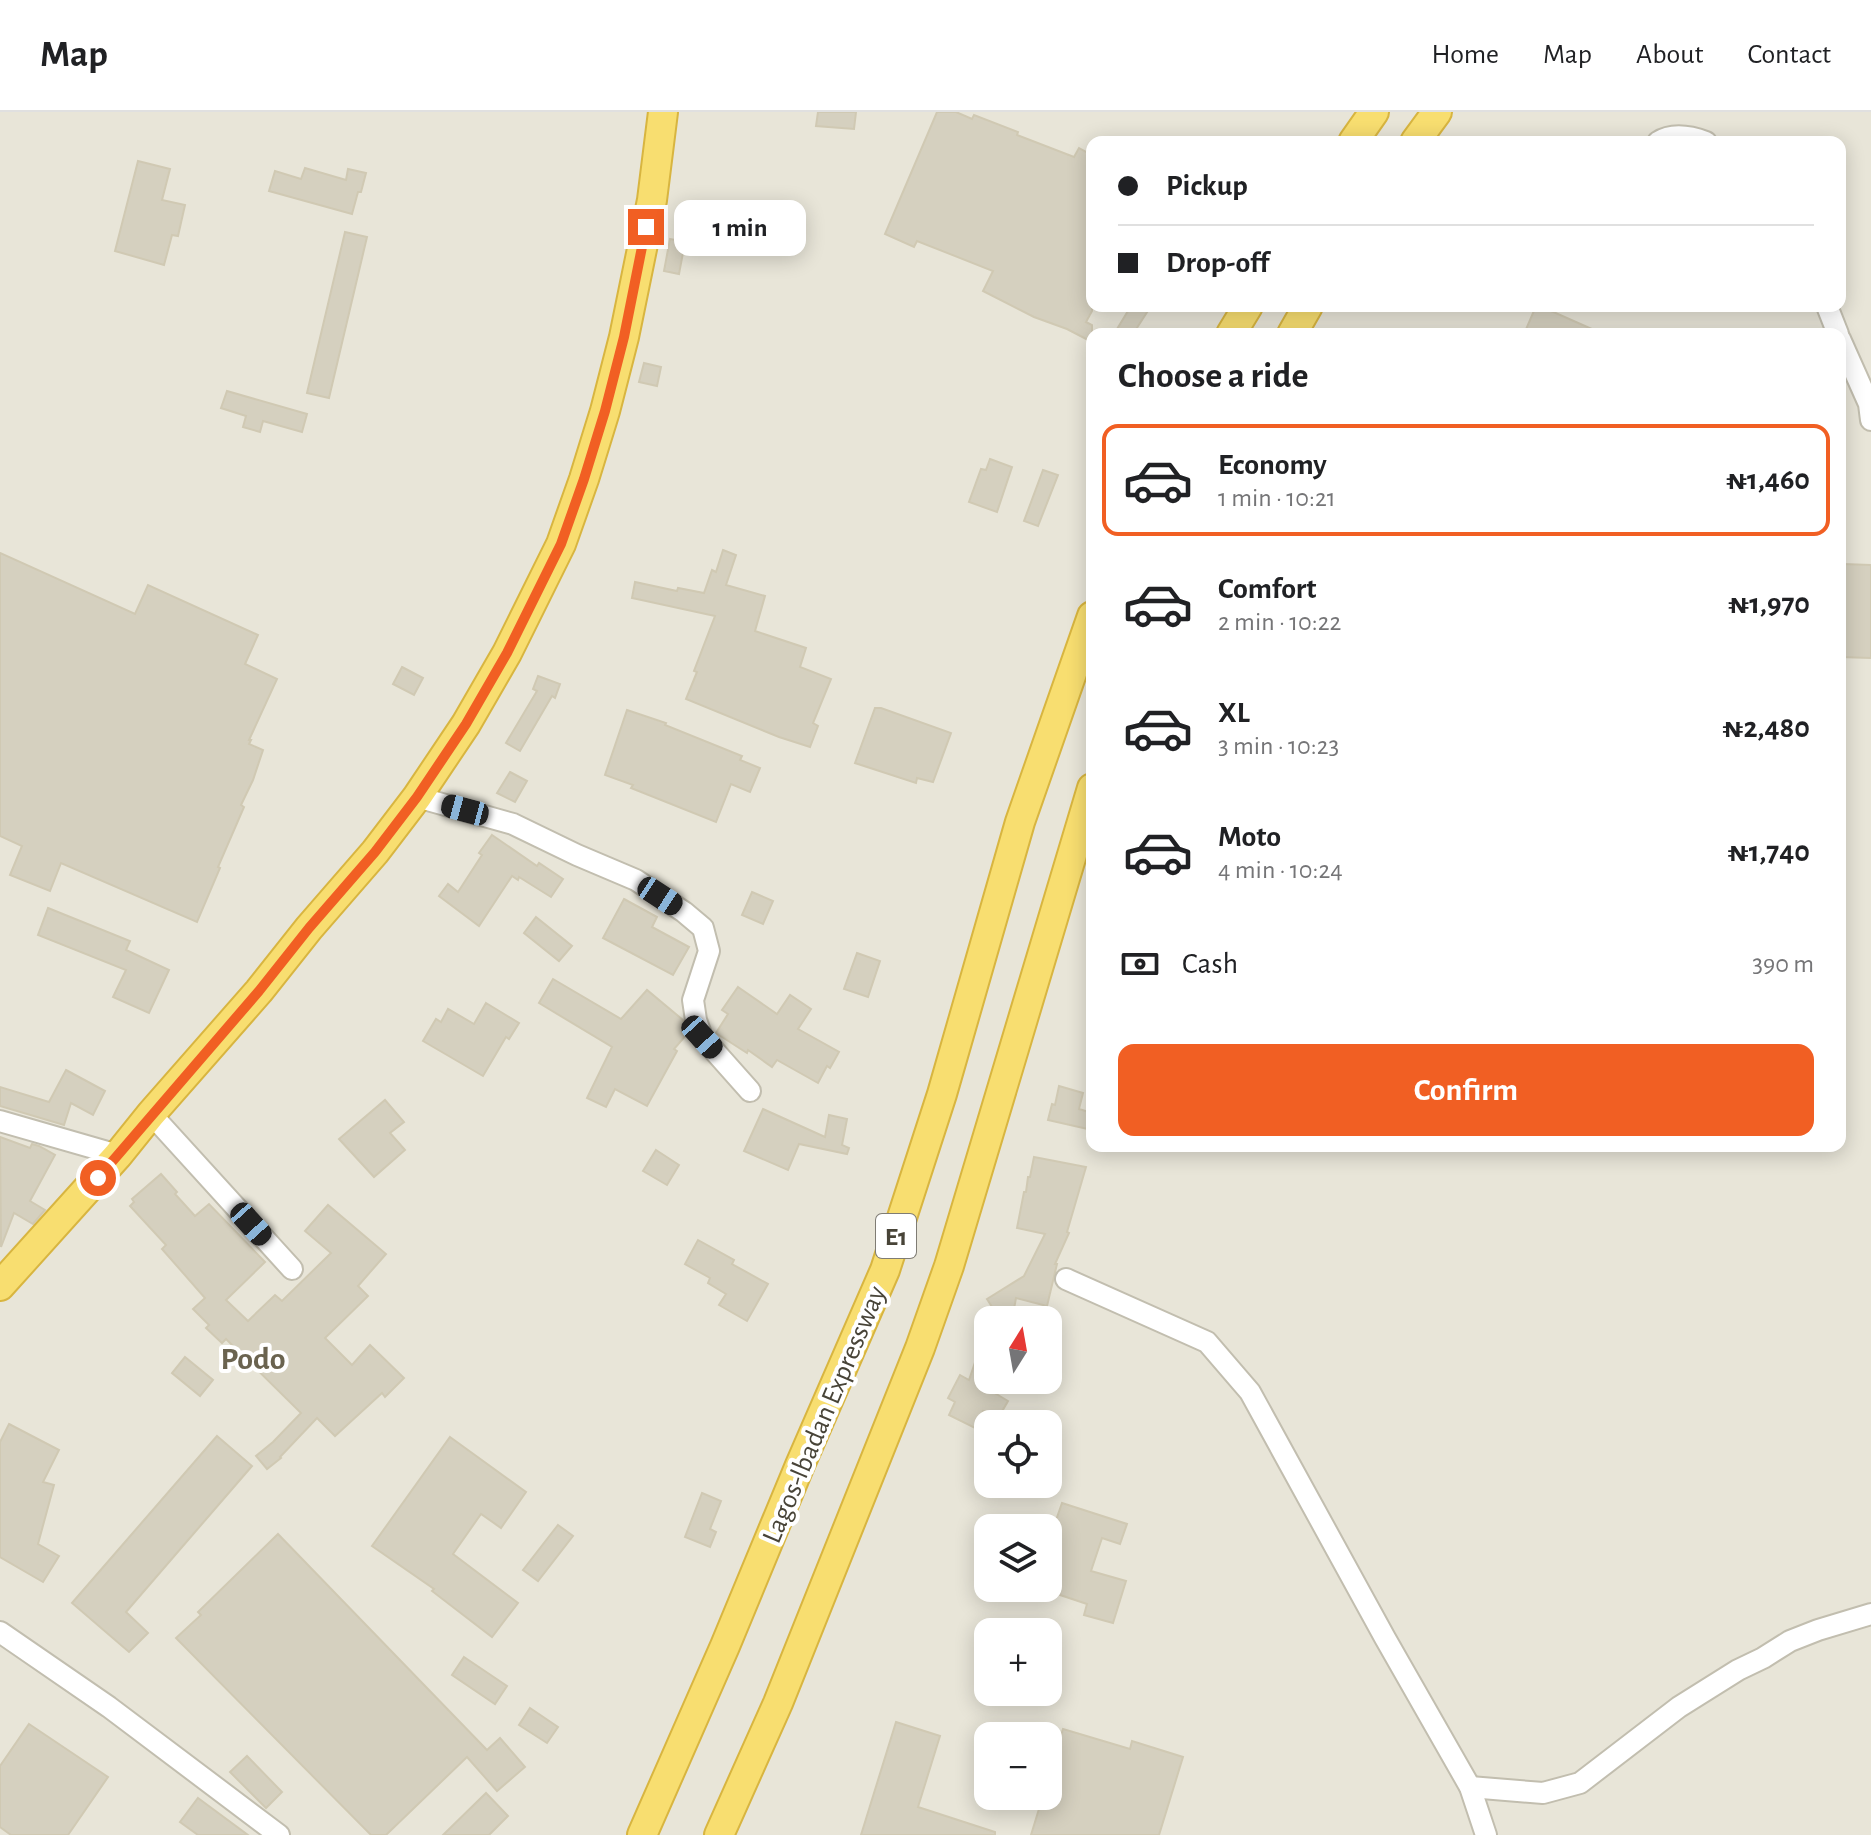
<!DOCTYPE html>
<html lang="en">
<head>
<meta charset="utf-8">
<style>
	body { margin:0; font-family:"Alegreya Sans",sans-serif; background:#f6f6f6; color:#202124; height:100vh; display:flex; flex-direction:column; font-size:30px; white-space:nowrap }
	* { box-sizing:border-box; margin:0 }
	p { font-size:26px; color:#757577 }
	.icon { flex:none; width:44px; height:44px; fill:none; stroke:currentColor; stroke-width:2; stroke-linecap:round; stroke-linejoin:round }
	.map { position:relative; flex:1; overflow:hidden }
	.panel { position:absolute; left:1086px; top:216px; width:760px; height:824px; display:flex; flex-direction:column; background:#fff; border-radius:16px; box-shadow:0 4px 20px #0003 }
	.panel>* { flex:none }
	.hud { position:absolute; left:1086px; top:24px; width:760px; height:176px; border-radius:16px; box-shadow:0 4px 20px #0003; display:grid; align-content:center; height:176px; padding:0 32px; background:#fff }
	.needle { width:52px; rotate:11deg }
	.controls { position:absolute; left:974px; top:1194px; display:grid; gap:16px }
	.controls a { display:grid; place-items:center; width:88px; height:88px; border-radius:16px; background:#fff; box-shadow:0 4px 20px #0003; font-size:40px }
	.end { position:absolute; width:36px; height:36px; margin:-18px; border:10px solid #f15f23; background:#fff; box-shadow:0 0 0 4px #fff }
	.from { border-radius:50% }
	.bubble { position:absolute; height:56px; border-radius:16px; background:#fff; box-shadow:0 4px 20px #0003; font-size:26px; font-weight:700; line-height:56px; text-align:center }
	.car { position:absolute; width:24px; height:48px; margin:-24px -12px; border-radius:10px; box-shadow:0 0 6px 2px #0007; background:linear-gradient(#222 24%,#8ab4d8 0 40%,#222 0 76%,#8ab4d8 0 86%,#222 0) }
	.hud b { display:flex; align-items:center; gap:28px; height:76px; font-size:30px }
	.hud b+b { border-top:2px solid #e0e0e0 }
	.hud i { width:20px; height:20px; background:#202124 }
	ul { padding:0; list-style:none }
	li { display:flex; align-items:center; gap:24px; height:112px; margin:0 16px 12px; padding:0 16px; border:4px solid transparent; border-radius:16px }
	li div { flex:1 }
	li b { display:block; font-size:30px }
	li em { font-style:normal; font-weight:700 }
	li.current { border-color:#f15f23 }
	li>.icon { width:72px; height:72px; stroke-width:1.5 }
	h2 { padding:0 32px; font-size:36px; line-height:96px }
	.pay { display:flex; align-items:center; gap:20px; height:88px; padding:0 32px; font-size:30px }
	.pay p { margin-inline-start:auto }
	.button { display:flex; gap:16px; margin-top:auto; padding:16px 32px }
	.button a { flex:1; height:92px; border-radius:16px; background:#f15f23; color:#fff; font-size:32px; font-weight:700; line-height:92px; text-align:center }
	header { display:flex; align-items:center; gap:48px; box-sizing:border-box; height:112px; padding:0 40px; background:#fff; border-bottom:2px solid #e0e0e0 }
	header strong { font-size:38px }
	nav { display:flex; gap:44px; margin-inline-start:auto; font-size:28px }
	.map>svg:first-child { display:block }
	.residential { fill:#e8e5d8; fill-rule:evenodd }
	.building { fill:#d5d0bf; stroke:#d0c9b3; stroke-width:2 }
	.lines { fill:none; stroke-linecap:round; stroke-linejoin:round }
	.minor-casing { stroke:#c2beaf; stroke-width:24 }
	.highway-casing { stroke:#d8b540; stroke-width:32 }
	.minor { stroke:#fff; stroke-width:20 }
	.highway { stroke:#f8de70; stroke-width:28 }
	.route { stroke:#f15f23; stroke-width:10 }
	.labels { text-anchor:middle; stroke-width:8; stroke-linejoin:round; paint-order:stroke }
	.shield { fill:#fff; stroke:#7f7c74; stroke-width:2 }
	.shield-label { font-size:26px; font-weight:bold; fill:#484438 }
	.street-label { font-size:28px; fill:#484438; stroke:#fff }
	.quarter-label { font-size:32px; font-weight:bold; fill:#6a634f; stroke:#fff }
</style>
</head>
<body>
<header>
<strong>Map</strong>
<nav><a>Home</a><a>Map</a><a>About</a><a>Contact</a></nav>
</header>
<div class="map">
<svg width="1871" height="1723" viewBox="0 0 1871 1723">
	<rect width="100%" height="100%" fill="#f4f2e9"/>
	<!-- residential -->
	<path class="residential" d="M0,0H1871V1723H0ZM1092,30H1840V194H1092ZM1092,222H1840V1034H1092ZM988,1208H1048V1268H988ZM988,1312H1048V1372H988ZM988,1416H1048V1476H988ZM988,1520H1048V1580H988ZM988,1624H1048V1684H988Z"/>
	<!-- building -->
	<g class="building">
		<path d="M818,0H856L854,17L816,14Z"/>
		<path d="M937,0H956L972,7L974,3L1018,20L1017,23L1074,45L1079,36L1092,43V199L1086,210L1092,213V230L1067,217L1034,205L983,179L993,159L917,129L914,135L885,122Z"/>
		<path d="M138,49L170,57L162,88L185,93L178,124L172,123L164,153L115,139Z"/>
		<path d="M305,56L346,68L348,57L366,61L361,80H358L352,102L269,79L275,59L301,67Z"/>
		<path d="M345,120L367,125L329,286L307,281Z"/>
		<path d="M670,127L685,130L679,162L664,159Z"/>
		<path d="M1131,194H1151L1133,222H1114Z"/>
		<path d="M1536,194H1540L1603,222H1524Z"/>
		<path d="M644,251L661,255L657,274L639,270Z"/>
		<path d="M227,279L307,302L302,320L263,309L260,320L243,315L246,304L221,296Z"/>
		<path d="M990,347L1012,355L997,400L969,390L981,357L986,358Z"/>
		<path d="M1043,358L1058,363L1038,414L1024,409Z"/>
		<path d="M723,438L736,443L726,473L765,484L755,519L806,536L800,555L831,567L813,611L818,614L810,635L779,625L686,587L697,560L694,559L715,504L632,486L635,470L677,479L678,476L704,481L712,458L716,460Z"/>
		<path d="M0,441L135,502L148,473L258,523L245,552L277,567L249,628H251L249,632L263,638L253,668L241,693L244,695L218,755L220,756L197,810L61,751L50,779L10,763L22,734L0,724Z"/>
		<path d="M1843,452L1871,453V546L1840,545V472H1841Z"/>
		<path d="M402,555L423,566L414,583L393,572Z"/>
		<path d="M538,564L560,572L555,586L552,584L520,639L506,631L537,579L533,577Z"/>
		<path d="M875,596H881L951,621L933,670L917,666L916,671L855,651Z"/>
		<path d="M627,598L666,611L665,613L742,644L740,648L760,656L750,680L731,672L716,710L631,676L633,673L605,663Z"/>
		<path d="M510,660L527,669L515,690L497,681Z"/>
		<path d="M492,723L537,754L539,751L563,767L551,785L519,765L518,768L512,764L479,814L439,784L448,772L458,780L482,743L479,741Z"/>
		<path d="M752,780L773,789L763,812L742,803Z"/>
		<path d="M624,787L657,805L652,815L689,835L673,863L603,826Z"/>
		<path d="M48,796L130,829L126,838L169,858L149,901L113,885L126,858L38,823Z"/>
		<path d="M536,805L572,834L559,849L524,821Z"/>
		<path d="M857,841L880,849L868,885L844,877Z"/>
		<path d="M553,867L621,907L647,878L683,908L687,922L674,937L677,939L647,994L615,977L606,995L587,986L612,935L539,891Z"/>
		<path d="M738,875L777,902L790,883L811,897L798,917L839,940L830,956L827,954L818,971L777,948L772,955L748,938L747,941L716,921L728,902L722,898Z"/>
		<path d="M486,891L519,911L509,927L506,925L483,964L423,929L436,907L441,910L448,897L474,912Z"/>
		<path d="M66,958L105,979L93,1003L71,991L64,1013L0,994V975L49,990Z"/>
		<path d="M1059,974L1083,981L1079,997L1092,1001V1018L1048,1008L1052,992L1055,993Z"/>
		<path d="M385,988L404,1010L390,1021L405,1038L374,1065L339,1027Z"/>
		<path d="M763,997L825,1025L829,1003L847,1007L842,1033L849,1036L847,1042L799,1032L788,1058L744,1039Z"/>
		<path d="M0,1025L30,1036L32,1032L39,1034L55,1043L30,1089L45,1098L33,1112L14,1101L1,1135Z"/>
		<path d="M656,1038L679,1053L667,1073L643,1059Z"/>
		<path d="M1034,1045L1086,1055L1067,1120L1069,1121L1055,1152H1057L1047,1194L1016,1186L1014,1197L999,1206L987,1187L1024,1164L1045,1122L1017,1116L1024,1080H1026L1028,1065H1030Z"/>
		<path d="M161,1062L177,1080L175,1082L195,1104L209,1092L265,1150L226,1188L248,1209L275,1183L282,1189L331,1141L305,1119L328,1093L386,1142L358,1174L368,1184L325,1226L352,1253L370,1233L404,1266L385,1285L382,1281L335,1324L317,1306L280,1345L281,1346L267,1357L256,1344L273,1330L301,1301L226,1227L222,1231L206,1216L209,1213L193,1197L205,1186L162,1137L166,1133L130,1094L134,1090L132,1087Z"/>
		<path d="M698,1128L734,1148L732,1152L768,1172L747,1209L719,1193L726,1182L708,1171L710,1166L685,1152Z"/>
		<path d="M985,1221H988V1277L1008,1289L997,1308L983,1299L975,1316L949,1303L955,1290L948,1286L960,1263L969,1268Z"/>
		<path d="M185,1245L213,1268L200,1284L172,1261Z"/>
		<path d="M9,1312L59,1338L43,1370L54,1373L38,1432L59,1444L43,1470L0,1445V1330Z"/>
		<path d="M217,1324L252,1354L126,1500L148,1521L129,1540L72,1491Z"/>
		<path d="M450,1325L526,1380L501,1416L481,1402L453,1442L518,1491L492,1525L432,1479L434,1477L372,1434Z"/>
		<path d="M702,1381L721,1389L710,1417L716,1420L710,1435L685,1425Z"/>
		<path d="M1062,1391L1127,1412L1120,1432L1102,1426L1091,1459L1126,1469L1113,1511L1084,1503L1087,1492L1048,1479V1412L1054,1414Z"/>
		<path d="M558,1413L573,1424L538,1469L523,1458Z"/>
		<path d="M278,1422L487,1638L500,1626L525,1655L497,1679L467,1645L386,1723H371L176,1526L201,1503L198,1500Z"/>
		<path d="M464,1545L507,1574L495,1592L452,1563Z"/>
		<path d="M530,1596L558,1615L547,1631L519,1613Z"/>
		<path d="M896,1610L940,1624L918,1695L995,1720V1723H861Z"/>
		<path d="M29,1612L108,1665L68,1723H11L0,1715V1654Z"/>
		<path d="M1063,1617L1130,1637L1132,1629L1183,1645L1159,1723H1031L1043,1684H1048V1667Z"/>
		<path d="M247,1644L282,1680L266,1696L230,1660Z"/>
		<path d="M486,1681L508,1704L489,1723H443Z"/>
		<path d="M198,1686L248,1723H198L180,1710Z"/>
	</g>
	<g class="lines">
		<!-- minor casing -->
		<g class="minor-casing">
			<g id="minor">
				<path d="M1658,30C1672,21 1690,24 1706,30"/>
				<path d="M1827,194L1838,222"/>
				<path d="M1840,227L1869,292L1871,308"/>
				<path d="M417,685L513,712L577,743L636,768L684,800L703,816L709,839L693,888L696,908L702,925L750,979"/>
				<path d="M151,1002L292,1157"/>
				<path d="M0,1009L118,1043"/>
				<path d="M1066,1167L1207,1230L1250,1280L1385,1526L1470,1675L1486,1723"/>
				<path d="M0,1520L109,1595L279,1723"/>
				<path d="M1470,1675L1543,1681L1580,1671L1679,1595L1738,1558L1763,1546L1790,1529L1818,1518L1871,1502"/>
			</g>
		</g>
		<!-- highway casing -->
		<g class="highway-casing">
			<g id="highway">
				<path d="M1353,30L1374,0"/>
				<path d="M1415,30L1437,0"/>
				<path d="M1231,222L1248,194"/>
				<path d="M1292,222L1308,194"/>
				<path d="M0,1174L118,1043L151,1002L259,879L309,816L375,740L417,685L466,612L507,541L561,432L584,367L605,299L624,225L652,88L663,0"/>
				<path d="M642,1723L725,1534L800,1353L885,1158L942,982L1020,710L1092,504"/>
				<path d="M719,1723L778,1591L920,1236L949,1154L1092,676"/>
			</g>
		</g>
		<!-- minor -->
		<use href="#minor" class="minor"/>
		<!-- highway -->
		<use href="#highway" class="highway"/>
	</g>
	<g class="lines">
		<!-- route -->
		<path class="route" d="M98,1066L259,879L309,816L375,740L417,685L466,612L507,541L561,432L584,367L605,299L624,225L646,115"/>
	</g>
	<g class="labels">
		<!-- shield labels -->
		<rect class="shield" x="876" y="1102" width="40" height="44" rx="6"/>
		<g class="shield-label">
			<text x="896" y="1133">E1</text>
		</g>
		<!-- street labels -->
		<g class="street-label">
			<text transform="translate(823 1302) rotate(-67)" y="10">Lagos-Ibadan Expressway</text>
		</g>
		<!-- quarter labels -->
		<g class="quarter-label">
			<text x="253" y="1257">Podo</text>
		</g>
	</g>
</svg>
<div class="controls">
<a><svg class="needle" viewBox="-14 -14 28 28"><path d="M0-13l5 13h-10z" fill="#e53935"/><path d="M0 13l5-13h-10z" fill="#757577"/></svg></a>
<a><svg class="icon" aria-label="locate" viewBox="0 0 24 24"><circle cx="12" cy="12" r="6"/><path d="M12 2v4M12 18v4M2 12h4M18 12h4"/></svg></a>
<a><svg class="icon" aria-label="layers" viewBox="0 0 24 24"><path d="M12 4l9 5-9 5-9-5zM3 14l9 5 9-5"/></svg></a>
<a>+</a>
<a>−</a>
</div>
<i class="end from" style="left:98px;top:1066px"></i>
<i class="end" style="left:646px;top:115px"></i>
<div class="bubble" style="left:674px;top:88px;width:132px">1 min</div>
<i class="car" style="left:465px;top:698px;rotate:285deg"></i>
<i class="car" style="left:660px;top:784px;rotate:123deg"></i>
<i class="car" style="left:702px;top:925px;rotate:138deg"></i>
<i class="car" style="left:251px;top:1112px;rotate:138deg"></i>
<div class="hud">
<b><i class="from"></i>Pickup</b>
<b><i></i>Drop-off</b>
</div>
<section class="panel">
<h2>Choose a ride</h2>
<ul>
<li class="current"><svg class="icon" aria-label="car" viewBox="0 0 24 24"><path d="M5 17H2v-5l4-1 3-4h7l3 4 3 1v5h-3M9 17h6M6 11h13"/><circle cx="7" cy="17" r="2"/><circle cx="17" cy="17" r="2"/></svg><div><b>Economy</b><p>1 min · 10:21</p></div><em>₦1,460</em></li>
<li><svg class="icon" aria-label="car" viewBox="0 0 24 24"><path d="M5 17H2v-5l4-1 3-4h7l3 4 3 1v5h-3M9 17h6M6 11h13"/><circle cx="7" cy="17" r="2"/><circle cx="17" cy="17" r="2"/></svg><div><b>Comfort</b><p>2 min · 10:22</p></div><em>₦1,970</em></li>
<li><svg class="icon" aria-label="car" viewBox="0 0 24 24"><path d="M5 17H2v-5l4-1 3-4h7l3 4 3 1v5h-3M9 17h6M6 11h13"/><circle cx="7" cy="17" r="2"/><circle cx="17" cy="17" r="2"/></svg><div><b>XL</b><p>3 min · 10:23</p></div><em>₦2,480</em></li>
<li><svg class="icon" aria-label="car" viewBox="0 0 24 24"><path d="M5 17H2v-5l4-1 3-4h7l3 4 3 1v5h-3M9 17h6M6 11h13"/><circle cx="7" cy="17" r="2"/><circle cx="17" cy="17" r="2"/></svg><div><b>Moto</b><p>4 min · 10:24</p></div><em>₦1,740</em></li>
</ul>
<div class="pay"><svg class="icon" aria-label="cash" viewBox="0 0 24 24"><path d="M3 7h18v10H3z"/><circle cx="12" cy="12" r="2"/></svg>Cash<p>390 m</p></div>
<div class="button"><a>Confirm</a></div>
</section>
</div>
</body>
</html>
